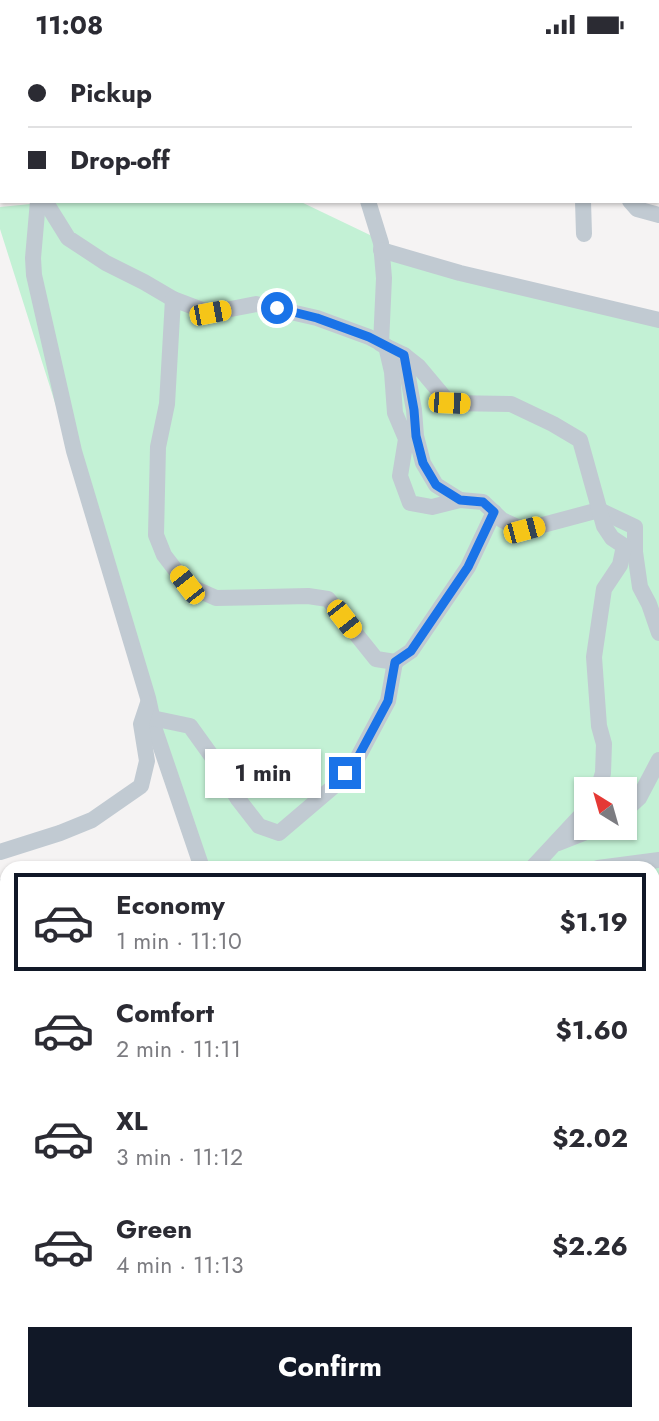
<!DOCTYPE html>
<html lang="en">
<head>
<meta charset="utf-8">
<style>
	body { margin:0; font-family:Jost,sans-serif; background:#f7f7f7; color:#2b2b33; height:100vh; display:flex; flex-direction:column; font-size:26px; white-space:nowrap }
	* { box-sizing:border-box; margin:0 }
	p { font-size:23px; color:#7c7c81 }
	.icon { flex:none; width:38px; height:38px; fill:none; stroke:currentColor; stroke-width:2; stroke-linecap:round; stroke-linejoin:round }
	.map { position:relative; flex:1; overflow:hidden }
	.sheet { position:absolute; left:0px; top:812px; width:660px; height:560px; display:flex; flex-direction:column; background:#fff; border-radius:21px 21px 0 0; box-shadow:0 2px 5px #0004 }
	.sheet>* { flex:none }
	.guide { position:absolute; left:0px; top:0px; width:660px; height:154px; box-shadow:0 2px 5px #0004; display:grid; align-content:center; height:154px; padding:0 28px; background:#fff }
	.needle { width:46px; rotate:323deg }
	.controls { position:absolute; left:574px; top:728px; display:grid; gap:14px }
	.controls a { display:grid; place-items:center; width:63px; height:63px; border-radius:0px; background:#fff; box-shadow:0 2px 5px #0004; font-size:35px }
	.end { position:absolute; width:32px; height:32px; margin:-16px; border:9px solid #1a73e8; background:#fff; box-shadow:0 0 0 4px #fff }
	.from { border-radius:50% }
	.bubble { position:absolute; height:49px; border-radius:0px; background:#fff; box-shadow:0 2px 5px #0004; font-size:23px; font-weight:700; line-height:49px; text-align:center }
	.car { position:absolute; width:21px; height:42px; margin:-21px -10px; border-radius:9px; box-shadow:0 0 5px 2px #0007; background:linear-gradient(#f5c518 24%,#345 0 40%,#f5c518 0 76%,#345 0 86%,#f5c518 0) }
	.guide b { display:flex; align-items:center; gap:24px; height:66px; font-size:26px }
	.guide b+b { border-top:2px solid #e1e1e2 }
	.guide i { width:18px; height:18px; background:#2b2b33 }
	ul { padding:12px 0 0; list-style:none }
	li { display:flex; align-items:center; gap:21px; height:98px; margin:0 14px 10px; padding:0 14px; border:4px solid transparent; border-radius:0px }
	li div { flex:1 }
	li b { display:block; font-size:26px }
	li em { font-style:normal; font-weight:700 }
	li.active { border-color:#111827 }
	li>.icon { width:63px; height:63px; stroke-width:1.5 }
	.action { display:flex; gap:14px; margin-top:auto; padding:14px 28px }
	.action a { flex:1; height:80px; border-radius:0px; background:#111827; color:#fff; font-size:28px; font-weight:700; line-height:80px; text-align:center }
	.status { display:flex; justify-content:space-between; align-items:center; height:49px; padding:0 35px; background:#fff; direction:ltr }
	.status svg { height:19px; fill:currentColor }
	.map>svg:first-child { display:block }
	.green { fill:#c3f1d5; fill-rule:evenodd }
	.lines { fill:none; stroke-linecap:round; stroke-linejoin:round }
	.path { stroke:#7ad0a6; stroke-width:2; stroke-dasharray:5 3.5; stroke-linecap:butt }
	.minor { stroke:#c1cad2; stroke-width:16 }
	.route { stroke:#1a73e8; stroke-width:9 }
</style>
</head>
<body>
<div class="status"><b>11:08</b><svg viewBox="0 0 49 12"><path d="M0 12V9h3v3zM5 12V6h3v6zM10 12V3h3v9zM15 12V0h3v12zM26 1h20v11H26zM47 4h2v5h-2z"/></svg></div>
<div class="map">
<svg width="659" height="1372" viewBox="0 0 659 1372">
	<rect width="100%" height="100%" fill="#f5f3f3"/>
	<!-- green -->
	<path class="green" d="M61,152H299L466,232L659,276V1372H436L433,1365H653V819H205L170,717L0,180V158ZM586,740H625V779H586Z"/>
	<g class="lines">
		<!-- path -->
		<g class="path">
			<path d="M0,1090L7,1087"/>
			<path d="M132,1365L134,1372"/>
			<path d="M534,1365L540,1369"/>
		</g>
		<!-- minor -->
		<g class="minor">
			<path d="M226,0L228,2"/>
			<path d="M292,0V2"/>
			<path d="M502,0V2"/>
			<path d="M543,0L544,2"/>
			<path d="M37,2L38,0"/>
			<path d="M626,2V0"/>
			<path d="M0,79L2,75"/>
			<path d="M0,143H2"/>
			<path d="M38,152L33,209L34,226L74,402L148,649L155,681L202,819"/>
			<path d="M45,152L68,189L106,214L144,233L173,250L210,264L256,255L317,269L369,288L386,297L392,323L395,364L406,390L400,427L410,454L432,458L460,451L483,453L502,471L524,481L599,461L635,478V503L640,538L649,555L659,584"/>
			<path d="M368,152L381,194L384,229L381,295L404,306L414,361L416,387L423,414L436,436L460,451"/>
			<path d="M583,152L584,185"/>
			<path d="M630,152L637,160L659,166"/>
			<path d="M381,201L460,224L659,271"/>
			<path d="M173,250L167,355L158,398L156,486L164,506L187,536L216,549L308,547L328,550L376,610L395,613L411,602L468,518L494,463"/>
			<path d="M404,306L418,317L449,354L511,355L553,375L580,391L604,477L612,489L624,497L620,516L604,540L594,608L599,677L604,695L603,724L598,740"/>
			<path d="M152,669L190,677L213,709L238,750L259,777L279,784L333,738L357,710L388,652L395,613"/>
			<path d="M625,762L639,749L659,711"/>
			<path d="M558,794L596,779"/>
			<path d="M0,803L60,784L92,771L141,737L147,712L141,675L148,654"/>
			<path d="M532,819L586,761"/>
			<path d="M598,819L659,811"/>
			<path d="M0,838L7,839"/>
			<path d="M653,1019L659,1018"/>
			<path d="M0,1181L7,1179"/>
			<path d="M424,1365L427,1372"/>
			<path d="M553,1372L554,1365"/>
		</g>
	</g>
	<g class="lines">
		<!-- route -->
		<path class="route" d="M277,259L317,269L369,288L404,306L414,361L416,387L423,414L436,436L460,451L483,453L494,463L468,518L411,602L395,613L388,652L357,710L345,724"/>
	</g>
</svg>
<div class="controls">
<a><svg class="needle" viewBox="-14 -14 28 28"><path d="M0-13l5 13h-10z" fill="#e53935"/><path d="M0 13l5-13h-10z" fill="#7c7c81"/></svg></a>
</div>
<i class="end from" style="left:277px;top:259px"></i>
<i class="end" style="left:345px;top:724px"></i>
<div class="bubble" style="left:205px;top:700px;width:116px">1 min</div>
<i class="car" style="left:210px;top:264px;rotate:79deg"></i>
<i class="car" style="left:449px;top:354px;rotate:92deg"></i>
<i class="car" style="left:524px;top:481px;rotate:75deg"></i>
<i class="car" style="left:187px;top:536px;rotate:322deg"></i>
<i class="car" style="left:344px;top:570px;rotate:142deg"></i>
<div class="guide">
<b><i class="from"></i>Pickup</b>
<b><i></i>Drop-off</b>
</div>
<section class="sheet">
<ul>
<li class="active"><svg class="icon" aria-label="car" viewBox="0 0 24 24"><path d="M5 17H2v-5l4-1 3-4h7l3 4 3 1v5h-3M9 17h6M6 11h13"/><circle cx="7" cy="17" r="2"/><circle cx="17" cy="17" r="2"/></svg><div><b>Economy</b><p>1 min · 11:10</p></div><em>$1.19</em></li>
<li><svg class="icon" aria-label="car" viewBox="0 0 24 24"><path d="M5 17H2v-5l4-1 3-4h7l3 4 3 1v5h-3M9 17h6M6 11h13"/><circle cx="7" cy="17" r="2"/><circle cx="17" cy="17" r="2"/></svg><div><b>Comfort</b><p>2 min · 11:11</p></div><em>$1.60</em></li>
<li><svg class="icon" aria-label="car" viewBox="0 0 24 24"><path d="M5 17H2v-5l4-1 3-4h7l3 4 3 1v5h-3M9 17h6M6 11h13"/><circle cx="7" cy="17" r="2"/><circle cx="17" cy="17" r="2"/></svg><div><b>XL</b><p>3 min · 11:12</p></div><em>$2.02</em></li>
<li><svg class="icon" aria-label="car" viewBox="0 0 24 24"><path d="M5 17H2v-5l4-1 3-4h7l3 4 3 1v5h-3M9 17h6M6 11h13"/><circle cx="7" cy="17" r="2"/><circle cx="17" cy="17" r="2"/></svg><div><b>Green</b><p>4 min · 11:13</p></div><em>$2.26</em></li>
</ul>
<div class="action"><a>Confirm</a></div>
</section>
</div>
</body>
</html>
